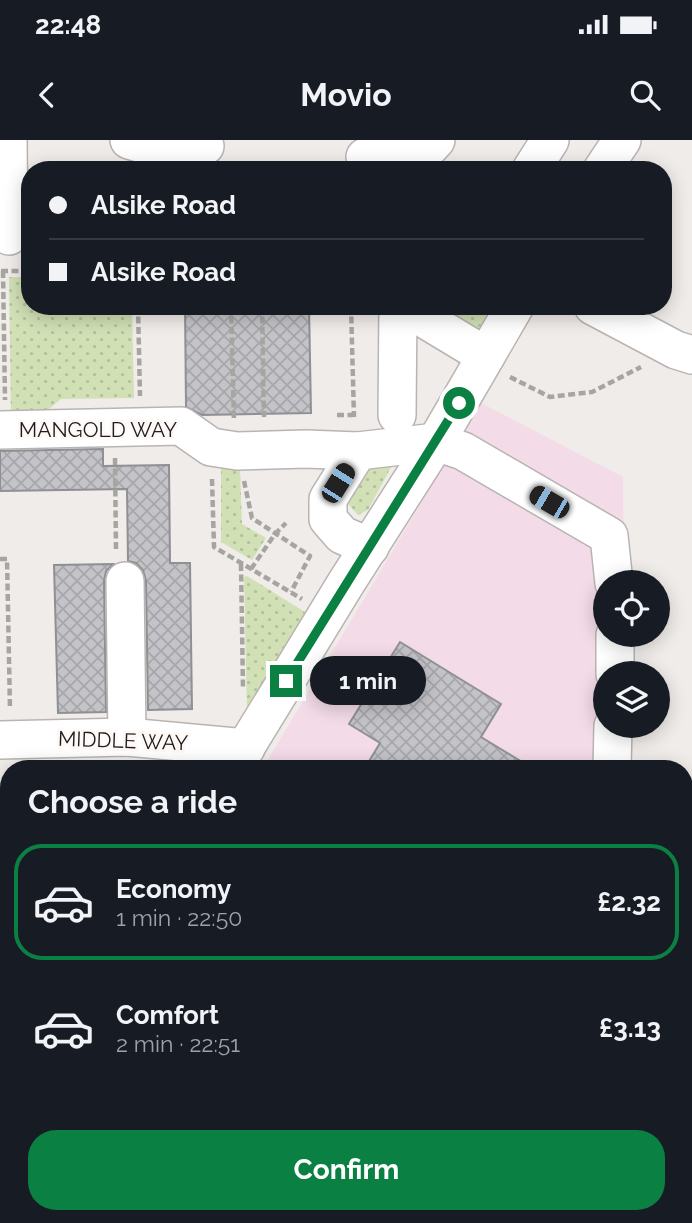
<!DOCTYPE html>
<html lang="en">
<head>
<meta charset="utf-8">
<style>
	body { margin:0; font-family:Raleway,sans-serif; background:#20242c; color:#f1f3f6; height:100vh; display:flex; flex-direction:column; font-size:26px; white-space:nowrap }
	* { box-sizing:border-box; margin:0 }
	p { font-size:23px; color:#9ea1a6 }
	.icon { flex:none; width:38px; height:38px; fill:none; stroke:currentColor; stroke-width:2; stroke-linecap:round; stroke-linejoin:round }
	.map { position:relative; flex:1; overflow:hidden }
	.drawer { position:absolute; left:0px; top:620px; width:693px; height:464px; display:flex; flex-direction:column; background:#171b24; border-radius:28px 28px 0 0; box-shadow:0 4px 18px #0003 }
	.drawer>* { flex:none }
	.guide { position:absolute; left:21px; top:21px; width:651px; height:154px; border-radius:28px; box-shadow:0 4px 18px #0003; display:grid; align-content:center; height:154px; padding:0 28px; background:#171b24 }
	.buttons { position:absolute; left:593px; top:430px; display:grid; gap:14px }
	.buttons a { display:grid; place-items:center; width:77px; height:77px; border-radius:50%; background:#171b24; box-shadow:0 4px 18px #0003; font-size:35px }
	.end { position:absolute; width:32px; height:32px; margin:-16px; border:9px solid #0b8043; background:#fff; box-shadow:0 0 0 4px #fff }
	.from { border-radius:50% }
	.bubble { position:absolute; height:49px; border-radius:24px; background:#171b24; box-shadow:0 4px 18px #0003; font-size:23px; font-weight:700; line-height:49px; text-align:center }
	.car { position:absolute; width:21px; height:42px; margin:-21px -10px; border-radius:9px; box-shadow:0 0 5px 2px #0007; background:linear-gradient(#222 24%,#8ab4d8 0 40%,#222 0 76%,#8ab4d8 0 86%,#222 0) }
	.guide b { display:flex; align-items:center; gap:24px; height:66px; font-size:26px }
	.guide b+b { border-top:2px solid #363941 }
	.guide i { width:18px; height:18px; background:#f1f3f6 }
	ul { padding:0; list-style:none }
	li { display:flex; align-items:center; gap:21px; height:116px; margin:0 14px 10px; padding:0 14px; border:4px solid transparent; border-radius:28px }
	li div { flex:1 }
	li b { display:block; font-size:26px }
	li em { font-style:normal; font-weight:700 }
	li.on { border-color:#0b8043 }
	li>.icon { width:63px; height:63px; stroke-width:1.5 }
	h2 { padding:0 28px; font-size:32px; line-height:84px }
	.action { display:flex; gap:14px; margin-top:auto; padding:14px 28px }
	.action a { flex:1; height:80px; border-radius:28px; background:#0b8043; color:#fff; font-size:28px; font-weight:700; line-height:80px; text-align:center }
	.status { display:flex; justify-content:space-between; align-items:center; height:49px; padding:0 35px; background:#171b24; direction:ltr }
	.status svg { height:19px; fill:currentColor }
	header { display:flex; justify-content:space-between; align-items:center; height:91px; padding:0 28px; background:#171b24; font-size:32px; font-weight:700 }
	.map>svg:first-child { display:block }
	.education { fill:#f3dbe7 }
	.grass { fill:url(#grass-dots) }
	.building { fill:url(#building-cross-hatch); stroke:#8f9094; stroke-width:2 }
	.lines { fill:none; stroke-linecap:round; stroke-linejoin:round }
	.minor-casing { stroke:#b9b4b2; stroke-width:40 }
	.path { stroke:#a7a5a2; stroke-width:4.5; stroke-dasharray:7 3.5; stroke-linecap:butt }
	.minor { stroke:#fff; stroke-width:37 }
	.route { stroke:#0b8043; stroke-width:9 }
	.labels { text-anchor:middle; stroke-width:6; stroke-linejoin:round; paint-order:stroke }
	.street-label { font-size:21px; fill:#1f1e1d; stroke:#fef9f6 }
</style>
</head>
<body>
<div class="status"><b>22:48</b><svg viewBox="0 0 49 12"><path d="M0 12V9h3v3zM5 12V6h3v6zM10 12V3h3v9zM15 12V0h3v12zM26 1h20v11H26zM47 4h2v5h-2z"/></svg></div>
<header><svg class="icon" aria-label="back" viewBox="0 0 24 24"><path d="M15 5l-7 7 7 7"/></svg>Movio<svg class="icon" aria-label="search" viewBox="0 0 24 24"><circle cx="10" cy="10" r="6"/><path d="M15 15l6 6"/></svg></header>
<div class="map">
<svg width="692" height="1083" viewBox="0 0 692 1083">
	<defs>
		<pattern id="grass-dots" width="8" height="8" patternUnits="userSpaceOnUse" patternTransform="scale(1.75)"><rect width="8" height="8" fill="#d1e0b5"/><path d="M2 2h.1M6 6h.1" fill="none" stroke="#b3c09b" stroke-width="1.8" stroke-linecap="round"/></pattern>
		<pattern id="building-cross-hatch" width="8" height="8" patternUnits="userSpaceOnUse" patternTransform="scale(1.75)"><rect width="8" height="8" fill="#c3c3c8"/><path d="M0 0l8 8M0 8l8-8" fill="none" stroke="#a7a7ab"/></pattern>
	</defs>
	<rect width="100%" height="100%" fill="#f0ece9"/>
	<!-- education -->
	<g class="education">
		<path d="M481,263L623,337L624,443H606V586L626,628H263Z"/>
		<path d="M9,1055V1074H630V1083H0V1069Z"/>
	</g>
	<!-- grass -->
	<g class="grass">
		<path d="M9,137H30V166H132L134,258L61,259L41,276H11Z"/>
		<path d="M425,166H491L481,186L469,193Z"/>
		<path d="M397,316L368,370L358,375L348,364L351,354L371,322Z"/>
		<path d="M221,325H232L240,331L242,384L266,398L252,420L221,402Z"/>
		<path d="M247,436L305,472L247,568L244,437Z"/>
		<path d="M0,917H9V962L0,979Z"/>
	</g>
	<!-- building -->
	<g class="building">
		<path d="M185,166H309L311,273L202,275L186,267Z"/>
		<path d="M103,309V326L169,325L170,423H190L192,569L148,570L146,441L143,430L136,423L128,421L127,349L0,351V311Z"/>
		<path d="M113,424L106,431L104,441L106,572L58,573L54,425Z"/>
		<path d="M400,502L501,564L481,597L532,628H365L380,603L349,584Z"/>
	</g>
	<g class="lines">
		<!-- minor casing -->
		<g class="minor-casing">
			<g id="minor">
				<path d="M8,0L9,96"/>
				<path d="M129,0L149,6H205"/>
				<path d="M365,17L421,16L436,0"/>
				<path d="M531,30L550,0"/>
				<path d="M602,30L622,0"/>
				<path d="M403,166L486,216"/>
				<path d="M593,166L676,210L692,215"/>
				<path d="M397,275L398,166"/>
				<path d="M0,290L181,286L211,307L237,311L306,309L358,311"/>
				<path d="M370,407L342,395L328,379V359L358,311L436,302L463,311L609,396L614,443"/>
				<path d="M125,441L127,597"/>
				<path d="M615,495V534"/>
				<path d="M0,600L127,597L246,608"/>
				<path d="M233,628L346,443L436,302L515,166"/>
				<path d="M612,628L613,586"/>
				<path d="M0,898H9"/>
				<path d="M0,1018L9,1004"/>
			</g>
		</g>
		<!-- path -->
		<g class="path">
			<path d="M1,131H30"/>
			<path d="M3,131L5,260"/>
			<path d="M138,166L140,256"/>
			<path d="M231,166L234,281"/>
			<path d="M262,166L264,277"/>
			<path d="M351,166L354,277"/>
			<path d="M510,237L550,257L592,252L641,227"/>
			<path d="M337,275H353"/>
			<path d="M115,318L116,411"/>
			<path d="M212,339L214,407L302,459"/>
			<path d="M244,341L252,378L310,416L291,452"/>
			<path d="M0,419H7L10,569"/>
			<path d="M241,424L243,549"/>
			<path d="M251,429L275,394L286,383"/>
		</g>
		<!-- minor -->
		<use href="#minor" class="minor"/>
	</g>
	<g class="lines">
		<!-- route -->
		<path class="route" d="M286,541L459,263"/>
	</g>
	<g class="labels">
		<!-- street labels -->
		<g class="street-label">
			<text x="98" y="297">MANGOLD WAY</text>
			<text transform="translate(123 601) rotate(2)" y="7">MIDDLE WAY</text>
		</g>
	</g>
</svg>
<div class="buttons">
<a><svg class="icon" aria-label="locate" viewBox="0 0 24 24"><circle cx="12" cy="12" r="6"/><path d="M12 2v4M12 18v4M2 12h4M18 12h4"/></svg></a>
<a><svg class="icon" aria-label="layers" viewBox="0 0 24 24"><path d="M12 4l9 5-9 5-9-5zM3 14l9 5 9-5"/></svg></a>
</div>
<i class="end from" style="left:459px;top:263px"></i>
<i class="end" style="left:286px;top:541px"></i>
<div class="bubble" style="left:310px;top:516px;width:116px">1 min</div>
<i class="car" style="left:338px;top:343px;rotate:32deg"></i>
<i class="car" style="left:549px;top:362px;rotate:300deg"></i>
<div class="guide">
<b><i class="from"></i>Alsike Road</b>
<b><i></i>Alsike Road</b>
</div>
<section class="drawer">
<h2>Choose a ride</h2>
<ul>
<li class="on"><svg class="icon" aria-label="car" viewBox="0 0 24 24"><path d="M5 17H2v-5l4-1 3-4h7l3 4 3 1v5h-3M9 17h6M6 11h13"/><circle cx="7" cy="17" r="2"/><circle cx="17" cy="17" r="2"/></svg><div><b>Economy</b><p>1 min · 22:50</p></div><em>£2.32</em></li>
<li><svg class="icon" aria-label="car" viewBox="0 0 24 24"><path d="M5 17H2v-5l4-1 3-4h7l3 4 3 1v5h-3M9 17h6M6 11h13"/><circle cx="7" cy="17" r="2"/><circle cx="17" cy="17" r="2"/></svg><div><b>Comfort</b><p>2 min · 22:51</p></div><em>£3.13</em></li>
</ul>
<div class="action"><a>Confirm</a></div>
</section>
</div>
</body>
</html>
